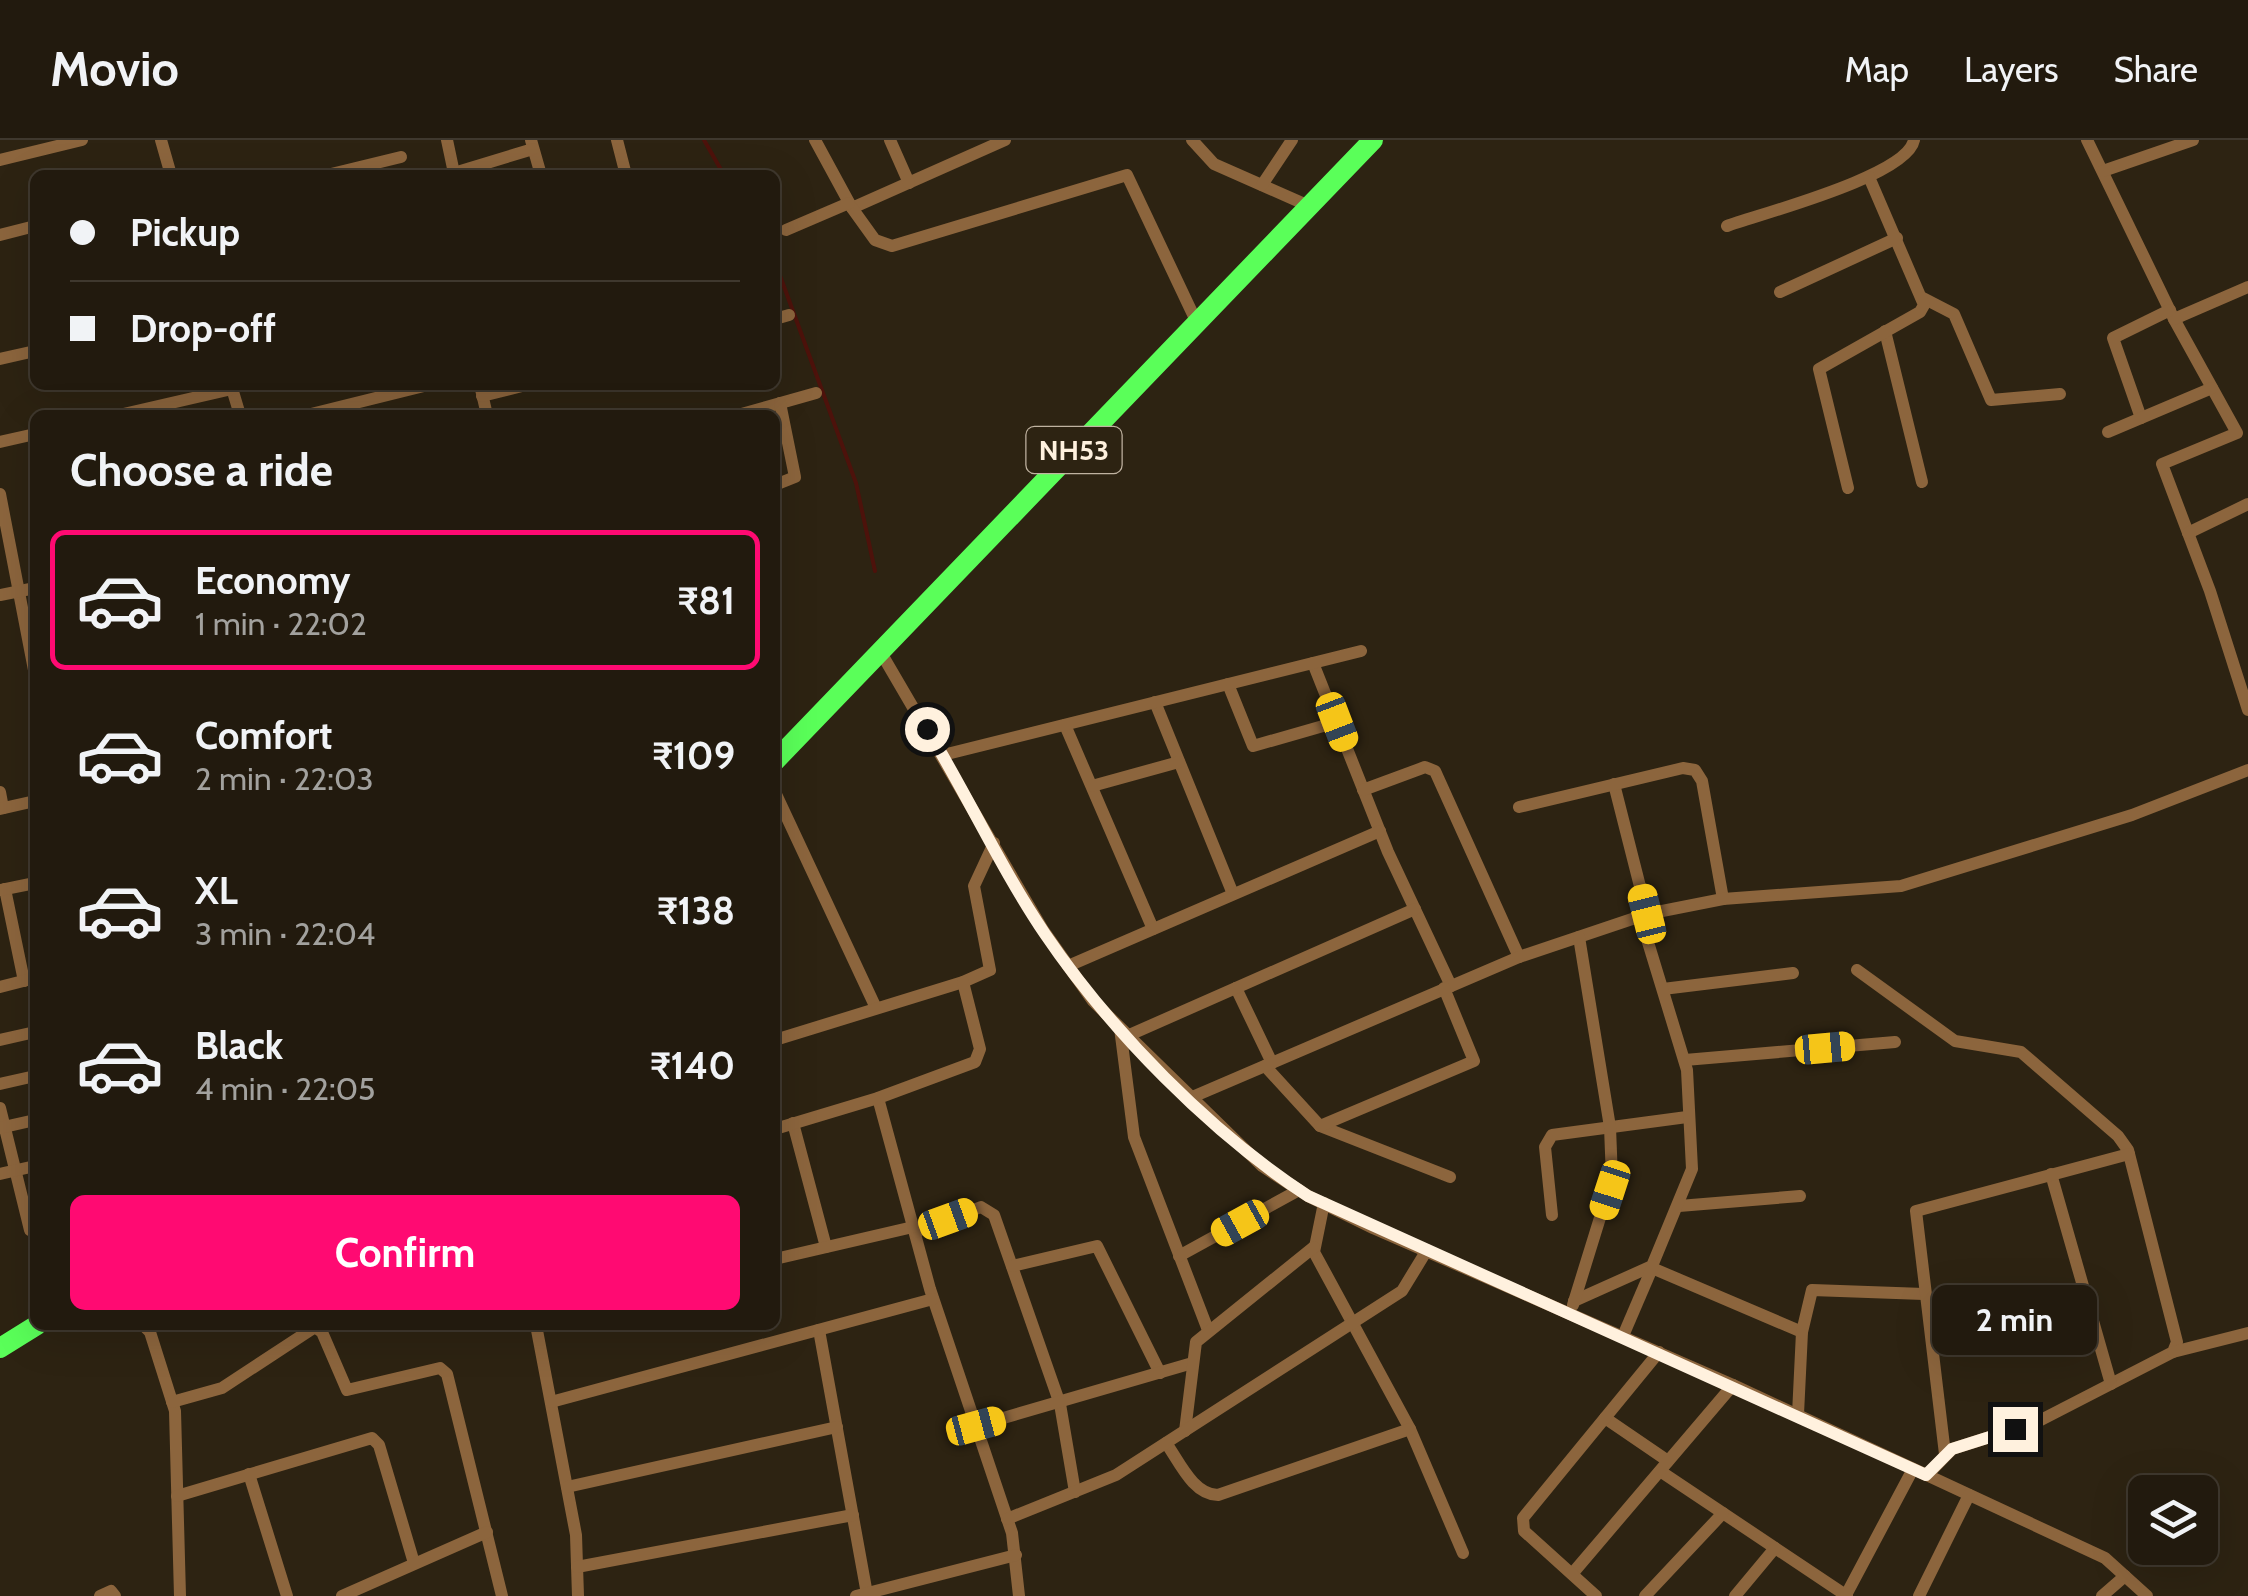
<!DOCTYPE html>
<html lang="en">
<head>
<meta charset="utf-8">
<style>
	body { margin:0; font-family:Cabin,sans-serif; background:#2a2317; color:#f1f3f6; height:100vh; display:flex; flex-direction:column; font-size:38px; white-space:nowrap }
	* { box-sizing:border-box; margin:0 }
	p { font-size:32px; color:#a2a19e }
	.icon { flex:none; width:55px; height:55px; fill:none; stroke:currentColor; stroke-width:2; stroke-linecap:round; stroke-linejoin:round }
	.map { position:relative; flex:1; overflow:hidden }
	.panel { position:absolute; left:30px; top:270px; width:750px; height:920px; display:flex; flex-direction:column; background:#221a0e; border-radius:15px; box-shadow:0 10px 40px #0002,0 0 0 2px #3f382e }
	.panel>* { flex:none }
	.banner { position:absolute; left:30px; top:30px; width:750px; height:220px; border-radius:15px; box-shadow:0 10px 40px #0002,0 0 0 2px #3f382e; display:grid; align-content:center; height:220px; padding:0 40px; background:#221a0e }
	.tools { position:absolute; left:2128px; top:1335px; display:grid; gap:20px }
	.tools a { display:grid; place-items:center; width:90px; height:90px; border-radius:15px; background:#221a0e; box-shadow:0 10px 40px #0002,0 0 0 2px #3f382e; font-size:50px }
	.end { position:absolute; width:45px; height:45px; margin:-22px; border:12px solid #fff1de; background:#111; box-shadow:0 0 0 5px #111 }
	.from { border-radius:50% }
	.bubble { position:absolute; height:70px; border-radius:15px; background:#221a0e; box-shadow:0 10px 40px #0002,0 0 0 2px #3f382e; font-size:32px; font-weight:700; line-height:70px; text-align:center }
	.car { position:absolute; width:30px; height:60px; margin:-30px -15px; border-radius:12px; box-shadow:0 0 8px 2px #0007; background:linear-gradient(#f5c518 24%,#345 0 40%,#f5c518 0 76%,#345 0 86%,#f5c518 0) }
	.banner b { display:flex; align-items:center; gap:35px; height:95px; font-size:38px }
	.banner b+b { border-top:2px solid #3f382e }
	.banner i { width:25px; height:25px; background:#f1f3f6 }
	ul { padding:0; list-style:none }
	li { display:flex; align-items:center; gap:30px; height:140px; margin:0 20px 15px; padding:0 20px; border:5px solid transparent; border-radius:15px }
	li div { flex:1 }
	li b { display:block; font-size:38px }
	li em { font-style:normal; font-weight:700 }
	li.current { border-color:#ff0a72 }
	li>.icon { width:90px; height:90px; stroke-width:1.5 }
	h2 { padding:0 40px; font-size:45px; line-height:120px }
	.button { display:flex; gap:20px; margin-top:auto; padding:20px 40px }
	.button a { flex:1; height:115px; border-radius:15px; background:#ff0a72; color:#fff; font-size:40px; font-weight:700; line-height:115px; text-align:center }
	header { display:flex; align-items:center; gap:60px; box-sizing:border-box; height:140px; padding:0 50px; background:#221a0e; border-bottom:2px solid #3f382e }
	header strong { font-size:48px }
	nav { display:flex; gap:55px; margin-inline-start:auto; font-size:35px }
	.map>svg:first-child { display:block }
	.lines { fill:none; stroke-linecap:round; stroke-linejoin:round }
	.stream { stroke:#4d120b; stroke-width:4 }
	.minor { stroke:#8c653d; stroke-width:12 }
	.highway { stroke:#5aff59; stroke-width:20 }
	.route { stroke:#fff1de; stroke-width:12 }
	.labels { text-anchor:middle; stroke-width:8; stroke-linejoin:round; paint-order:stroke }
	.shield { fill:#2d2312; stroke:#c0b3a1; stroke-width:2.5 }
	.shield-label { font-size:28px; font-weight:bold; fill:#fff1de }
</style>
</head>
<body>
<header>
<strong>Movio</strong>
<nav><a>Map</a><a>Layers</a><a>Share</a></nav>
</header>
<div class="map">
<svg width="2248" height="1456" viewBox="0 0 2248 1456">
	<rect width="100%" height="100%" fill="#2d2312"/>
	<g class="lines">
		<!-- stream -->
		<g class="stream">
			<path d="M704,0L724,35"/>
			<path d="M775,122L856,343L875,431"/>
		</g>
		<!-- minor -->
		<g class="minor">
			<path d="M161,0L171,35"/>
			<path d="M447,0L454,33L449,35"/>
			<path d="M531,0L541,35"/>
			<path d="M617,0L626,35"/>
			<path d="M815,0L852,68L1005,0"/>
			<path d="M890,0L909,43"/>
			<path d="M1192,0L1214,24L1309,66"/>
			<path d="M2087,0L2174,179L2237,293L2162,324L2210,451L2248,570"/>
			<path d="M0,20L82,0"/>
			<path d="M2103,31L2193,0"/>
			<path d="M454,33L533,9"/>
			<path d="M327,35L401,17"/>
			<path d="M1262,45L1292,0"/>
			<path d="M852,68L875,100L892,106L1127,35L1197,183"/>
			<path d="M1727,86C1763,73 1907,36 1914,0"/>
			<path d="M786,90L849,63"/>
			<path d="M0,95L35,86"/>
			<path d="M1780,152L1897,98"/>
			<path d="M1923,158L1954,174L1991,260L2060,254"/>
			<path d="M775,179L789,175"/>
			<path d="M2174,179L2248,147"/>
			<path d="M1885,191L1922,342"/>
			<path d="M0,219L35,211"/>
			<path d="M231,245L240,275"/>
			<path d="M480,245L487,275"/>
			<path d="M482,256L526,245"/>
			<path d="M119,275L232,249"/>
			<path d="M307,275L428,245"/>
			<path d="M738,275L816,253"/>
			<path d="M2141,278L2113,198L2170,170"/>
			<path d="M2108,292L2212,248"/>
			<path d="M0,302L35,294"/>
			<path d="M775,345L795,337L780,263"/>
			<path d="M1848,348L1819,229L1920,172L1924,165L1869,37"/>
			<path d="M0,354L35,535"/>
			<path d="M2188,393L2248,364"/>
			<path d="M0,455L35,448"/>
			<path d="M880,511L1043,790L1093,861L1262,1026L1308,1056L1373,1088L1733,1245L2105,1418L2147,1456"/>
			<path d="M1313,523L1388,712L1451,846"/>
			<path d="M1228,544L1253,606L1337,582"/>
			<path d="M1155,562L1233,754"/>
			<path d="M1065,585L1153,789"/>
			<path d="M943,615L1361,511"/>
			<path d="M1614,644L1647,774"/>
			<path d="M1092,646L1179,622"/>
			<path d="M1363,650L1425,627L1435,631L1519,817"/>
			<path d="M0,652L3,668"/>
			<path d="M775,652L876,868"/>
			<path d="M1519,667L1683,628L1695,630L1702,641L1723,759"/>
			<path d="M0,669L35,661"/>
			<path d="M5,749L24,841"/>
			<path d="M0,750L35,743"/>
			<path d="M1068,826L1380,691"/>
			<path d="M1857,830L1955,901L2021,912L2118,996L2128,1010L2177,1202L2173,1212L2037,1282L1952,1309L1927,1335"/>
			<path d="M0,847L35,838"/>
			<path d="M1236,848L1272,923"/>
			<path d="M1663,849L1793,833"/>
			<path d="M1120,888L1134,997L1208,1190"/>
			<path d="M1127,896L1415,769"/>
			<path d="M0,900L35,892"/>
			<path d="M775,900L963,842L990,830L974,746L994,703"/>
			<path d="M1685,920L1895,902"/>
			<path d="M1265,926L1320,986L1450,1037"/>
			<path d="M0,944L35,936"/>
			<path d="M878,958L930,1149L1012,1393L1019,1456"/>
			<path d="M1190,958L1519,817L1647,774L1723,759L1901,746L2132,675L2248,630"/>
			<path d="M0,968L30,1090"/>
			<path d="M793,983L826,1107"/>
			<path d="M1320,986L1474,921L1444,848"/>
			<path d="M0,988L35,980"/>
			<path d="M775,989L878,958L975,922L980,909L963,842"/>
			<path d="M0,1034L35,1026"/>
			<path d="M2051,1034L2111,1244"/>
			<path d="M1324,1063L1314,1112L1410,1289L1463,1413"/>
			<path d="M1679,1066L1800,1056"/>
			<path d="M1552,1075L1545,1007L1552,995L1687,977"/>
			<path d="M915,1092L981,1067L994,1075L1060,1264L1075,1352"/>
			<path d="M1179,1116L1299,1050"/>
			<path d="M775,1119L913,1087"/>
			<path d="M1012,1126L1097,1106L1160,1233"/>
			<path d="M1652,1128L1802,1192"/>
			<path d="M1574,1161L1652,1126L1692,1029L1687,930L1640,776"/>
			<path d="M1573,1165L1612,1039L1610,987L1579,797"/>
			<path d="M143,1185L150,1192L175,1271L180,1456"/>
			<path d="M536,1185L576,1395L578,1456"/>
			<path d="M819,1190L867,1454"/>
			<path d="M1623,1196L1653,1126"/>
			<path d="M2173,1212L2248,1193"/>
			<path d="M172,1262L222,1248L315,1187L322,1192L347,1250L440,1228L447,1234L502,1456"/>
			<path d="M551,1262L933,1159"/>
			<path d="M1798,1274L1802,1192L1812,1150L1924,1154"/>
			<path d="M1605,1278L1668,1321"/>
			<path d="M976,1286L1189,1224"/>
			<path d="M1185,1291L1196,1202L1314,1107"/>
			<path d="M1166,1303C1179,1321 1193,1355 1218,1355L1410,1289"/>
			<path d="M1945,1314L1916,1071L2129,1014"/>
			<path d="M1660,1331L1847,1456"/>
			<path d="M249,1334L287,1456"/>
			<path d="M567,1347L837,1287"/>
			<path d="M177,1356L372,1298L379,1305L414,1423"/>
			<path d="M1007,1379L1116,1335L1402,1151L1427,1110"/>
			<path d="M577,1427L853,1375"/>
			<path d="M1572,1434L1733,1245"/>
			<path d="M1846,1455L1913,1329"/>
			<path d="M100,1456L111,1451L115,1456"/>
			<path d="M342,1456L487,1392"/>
			<path d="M856,1456L1016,1415"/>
			<path d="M1596,1456L1524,1391L1523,1378L1659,1212"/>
			<path d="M1645,1456L1723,1373"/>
			<path d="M1735,1456L1775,1408"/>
			<path d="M1919,1456L1969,1355"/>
			<path d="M2102,1456L2125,1436"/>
		</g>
		<!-- highway -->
		<g class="highway">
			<path d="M775,621L1373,0"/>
			<path d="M0,1208L37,1185"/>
		</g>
	</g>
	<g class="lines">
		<!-- route -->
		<path class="route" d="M927,589C968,656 1001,729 1045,794C1111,891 1210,992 1308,1056L1926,1335L1952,1309L2015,1289"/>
	</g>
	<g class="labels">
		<!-- shield labels -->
		<rect class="shield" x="1026.5" y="287" width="95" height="46" rx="8"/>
		<g class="shield-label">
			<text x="1074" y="320">NH53</text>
		</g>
	</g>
</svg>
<div class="tools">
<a><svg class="icon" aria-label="layers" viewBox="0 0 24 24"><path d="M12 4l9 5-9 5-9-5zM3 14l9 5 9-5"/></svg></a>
</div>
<i class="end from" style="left:927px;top:589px"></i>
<i class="end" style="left:2015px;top:1289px"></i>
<div class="bubble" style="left:1932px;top:1145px;width:165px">2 min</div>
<i class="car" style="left:1337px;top:582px;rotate:159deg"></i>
<i class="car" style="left:1647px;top:774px;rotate:346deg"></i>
<i class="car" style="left:1825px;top:908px;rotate:85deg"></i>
<i class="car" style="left:1610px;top:1050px;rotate:198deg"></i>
<i class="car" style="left:948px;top:1079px;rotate:70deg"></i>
<i class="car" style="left:1240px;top:1083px;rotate:241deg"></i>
<i class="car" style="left:976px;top:1286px;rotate:75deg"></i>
<div class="banner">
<b><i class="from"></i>Pickup</b>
<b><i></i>Drop-off</b>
</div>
<section class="panel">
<h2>Choose a ride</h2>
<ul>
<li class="current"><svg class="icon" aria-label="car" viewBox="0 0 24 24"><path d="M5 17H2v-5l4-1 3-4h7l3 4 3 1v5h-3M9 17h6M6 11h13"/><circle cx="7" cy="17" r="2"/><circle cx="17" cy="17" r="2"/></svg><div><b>Economy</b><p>1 min · 22:02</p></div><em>₹81</em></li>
<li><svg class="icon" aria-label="car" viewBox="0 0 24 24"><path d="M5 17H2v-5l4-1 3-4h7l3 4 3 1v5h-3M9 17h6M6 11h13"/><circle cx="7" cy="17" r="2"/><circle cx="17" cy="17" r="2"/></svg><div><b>Comfort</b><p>2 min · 22:03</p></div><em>₹109</em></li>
<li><svg class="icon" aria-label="car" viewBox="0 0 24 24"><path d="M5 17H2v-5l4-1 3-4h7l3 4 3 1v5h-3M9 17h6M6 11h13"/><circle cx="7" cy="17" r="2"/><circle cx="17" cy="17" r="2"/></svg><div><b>XL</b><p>3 min · 22:04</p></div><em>₹138</em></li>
<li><svg class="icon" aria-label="car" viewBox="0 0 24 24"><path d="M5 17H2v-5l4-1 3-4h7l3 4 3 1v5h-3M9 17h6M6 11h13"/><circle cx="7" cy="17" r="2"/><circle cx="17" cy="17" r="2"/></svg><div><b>Black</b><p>4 min · 22:05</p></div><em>₹140</em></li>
</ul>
<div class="button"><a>Confirm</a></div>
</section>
</div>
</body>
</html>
